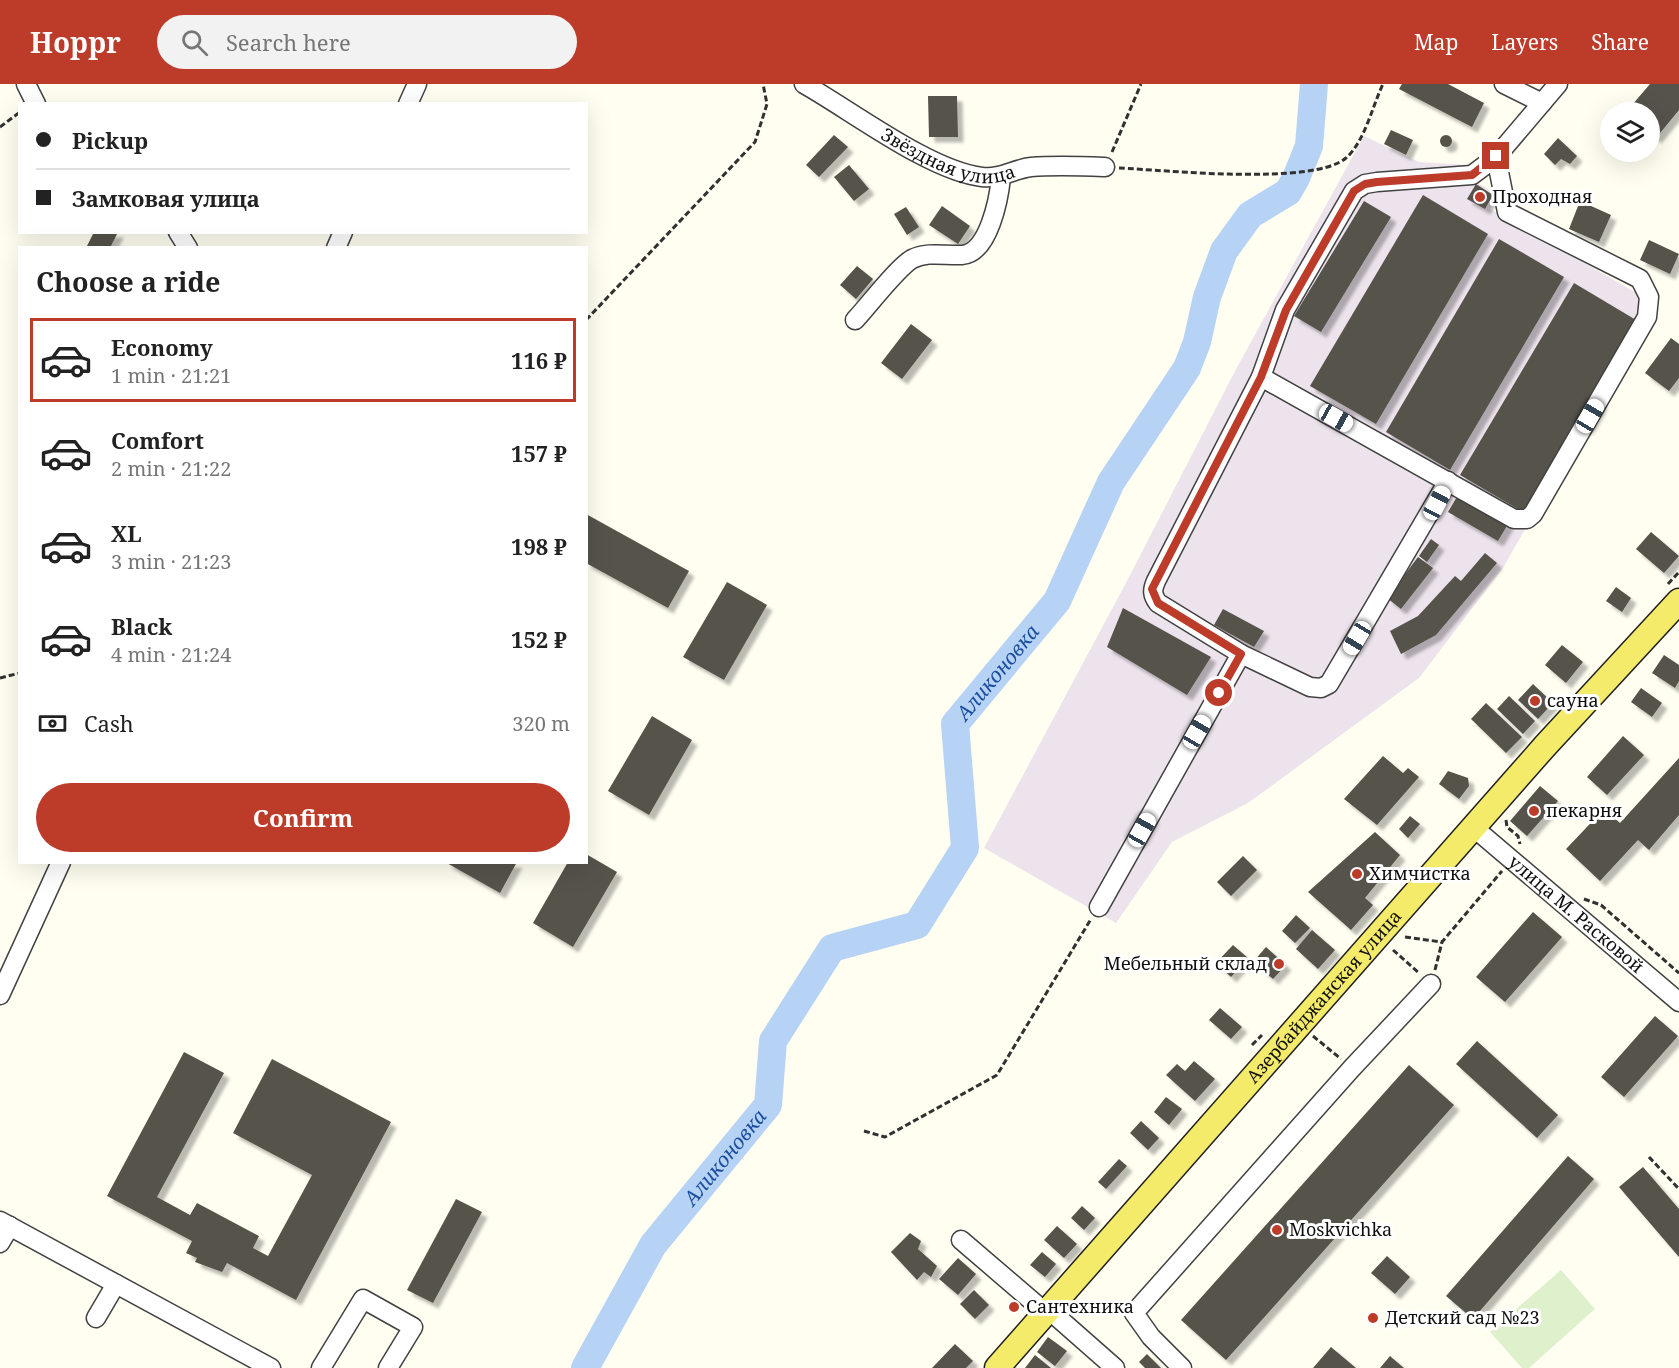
<!DOCTYPE html>
<html lang="en">
<head>
<meta charset="utf-8">
<style>
	body { margin:0; font-family:"Noto Serif",serif; background:#f2f2f2; color:#222; height:100vh; display:flex; flex-direction:column; font-size:22px; white-space:nowrap }
	* { box-sizing:border-box; margin:0 }
	p { font-size:20px; color:#767676 }
	.icon { flex:none; width:33px; height:33px; fill:none; stroke:currentColor; stroke-width:2; stroke-linecap:round; stroke-linejoin:round }
	.map { position:relative; flex:1; overflow:hidden }
	.panel { position:absolute; left:18px; top:162px; width:570px; height:618px; display:flex; flex-direction:column; background:#fff; border-radius:0px; box-shadow:0 6px 24px #0002 }
	.panel>* { flex:none }
	.banner { position:absolute; left:18px; top:18px; width:570px; height:132px; border-radius:0px; box-shadow:0 6px 24px #0002; display:grid; align-content:center; height:132px; padding:0 18px; background:#fff }
	.fabs { position:absolute; left:1600px; top:18px; display:grid; gap:12px }
	.fabs a { display:grid; place-items:center; width:60px; height:60px; border-radius:50%; background:#fff; box-shadow:0 6px 24px #0002; font-size:30px }
	.end { position:absolute; width:27px; height:27px; margin:-14px; border:8px solid #bc3b29; background:#fff; box-shadow:0 0 0 3px #fff }
	.from { border-radius:50% }
	.car { position:absolute; width:18px; height:36px; margin:-18px -9px; border-radius:8px; box-shadow:0 0 4px 2px #0007; background:linear-gradient(#fff 24%,#345 0 40%,#fff 0 76%,#345 0 86%,#fff 0) }
	.banner b { display:flex; align-items:center; gap:21px; height:57px; font-size:22px }
	.banner b+b { border-top:2px solid #e0e0e0 }
	.banner i { width:15px; height:15px; background:#222 }
	ul { padding:0; list-style:none }
	li { display:flex; align-items:center; gap:18px; height:84px; margin:0 12px 9px; padding:0 6px; border:3px solid transparent; border-radius:0px }
	li div { flex:1 }
	li b { display:block; font-size:22px }
	li em { font-style:normal; font-weight:700 }
	li.active { border-color:#bc3b29 }
	li>.icon { width:54px; height:54px; stroke-width:1.5 }
	h2 { padding:0 18px; font-size:27px; line-height:72px }
	.pay { display:flex; align-items:center; gap:15px; height:66px; padding:0 18px; font-size:22px }
	.pay p { margin-inline-start:auto }
	.action { display:flex; gap:12px; margin-top:auto; padding:12px 18px }
	.action a { flex:1; height:69px; border-radius:36px; background:#bc3b29; color:#fff; font-size:24px; font-weight:700; line-height:69px; text-align:center }
	header { display:flex; align-items:center; gap:36px; box-sizing:border-box; height:84px; padding:0 30px; background:#bc3b29; color:#fff }
	header strong { font-size:28px }
	nav { display:flex; gap:33px; margin-inline-start:auto; font-size:21px }
	.search { width:420px; height:54px; background:#f2f2f2; display:flex; align-items:center; gap:15px; box-sizing:border-box; padding:0 21px; border-radius:33px; color:#767676; font-size:22px }
	.map>svg:first-child { display:block }
	.industrial { fill:#ede3ec }
	.pitch { fill:#def0cc }
	.lines { fill:none; stroke-linecap:round; stroke-linejoin:round }
	.river { stroke:#b6d3f5; stroke-width:28 }
	.building { fill:#57524b; filter:url(#shadow) }
	.minor-casing { stroke:#424242; stroke-width:21 }
	.major-casing { stroke:#202020; stroke-width:27 }
	.path { stroke:#313131; stroke-width:3; stroke-dasharray:6 3; stroke-linecap:butt }
	.minor { stroke:#fff; stroke-width:18 }
	.major { stroke:#f5eb6a; stroke-width:24 }
	.route { stroke:#bc3b29; stroke-width:8 }
	.poi-dot { fill:#bc3b29; stroke:#fff; stroke-width:2 }
	.labels { text-anchor:middle; stroke-width:6; stroke-linejoin:round; paint-order:stroke }
	.street-label { font-size:18px; fill:#0f0f0f; stroke:#fff }
	.poi-label { font-size:18px; fill:#0f0f0f; stroke:#fff; text-anchor:start }
	.water-label { font-size:20px; font-style:italic; fill:#1a4e9e; stroke:#fff }
</style>
</head>
<body>
<header>
<strong>Hoppr</strong>
<div class="search"><svg class="icon" aria-label="search" viewBox="0 0 24 24"><circle cx="10" cy="10" r="6"/><path d="M15 15l6 6"/></svg>Search here</div>
<nav><a>Map</a><a>Layers</a><a>Share</a></nav>
</header>
<div class="map">
<svg width="1679" height="1284" viewBox="0 0 1679 1284">
	<defs>
		<filter id="shadow"><feDropShadow dx="5.5" dy="5.5" stdDeviation="1.5" flood-color="#0004"/></filter>
	</defs>
	<rect width="100%" height="100%" fill="#fffef1"/>
	<!-- industrial -->
	<path class="industrial" d="M1364,52L1419,78L1470,81L1478,99L1497,111L1490,125L1642,212V239L1503,484L1419,594L1248,719L1172,758L1116,839L984,764L1127,497L1235,287Z"/>
	<!-- pitch -->
	<path class="pitch" d="M1561,1186L1595,1225L1529,1284H1522L1490,1248Z"/>
	<g class="lines">
		<!-- river -->
		<path class="river" id="s1" d="M585,1284L653,1161L768,1021L773,957L832,864L917,841L965,764L955,640L1057,517L1111,398L1187,284L1197,258L1207,213L1224,167L1250,131L1288,108L1296,94L1309,62L1314,0"/>
	</g>
	<!-- building -->
	<g class="building">
		<path d="M1402,0H1448L1484,19L1472,43L1399,5Z"/>
		<path d="M1650,0H1679V26L1656,54L1650,49V28H1626Z"/>
		<path d="M928,12H957L958,53H929Z"/>
		<path d="M1391,46L1413,56L1406,71L1384,60Z"/>
		<circle cx="1446" cy="57" r="6"/>
		<path d="M834,51L848,63L819,93L806,81Z"/>
		<path d="M1558,54L1577,72L1570,80L1561,75L1555,81L1544,70Z"/>
		<path d="M849,81L869,105L854,117L834,93Z"/>
		<path d="M1476,100L1493,111L1485,125L1467,115Z"/>
		<path d="M1423,111L1488,150L1376,340L1310,302Z"/>
		<path d="M1364,117L1391,133L1321,248L1294,232Z"/>
		<path d="M1580,117L1611,131L1599,158L1569,145Z"/>
		<path d="M942,122L970,142L958,160L929,141Z"/>
		<path d="M906,123L919,143L907,151L894,130Z"/>
		<path d="M94,148H118L110,164H90L87,162Z"/>
		<path d="M1499,155L1564,193L1450,386L1386,348Z"/>
		<path d="M1649,156L1679,170L1670,190L1640,176Z"/>
		<path d="M857,182L873,195L856,215L840,201Z"/>
		<path d="M1574,199L1636,236L1523,428L1460,391Z"/>
		<path d="M911,240L932,256L902,295L881,279Z"/>
		<path d="M1671,254L1679,260V294L1669,307L1645,289Z"/>
		<path d="M1458,411L1508,440L1498,457L1448,428Z"/>
		<path d="M586,430L689,487L668,524L586,479Z"/>
		<path d="M1651,448L1679,472L1664,489L1636,465Z"/>
		<path d="M1431,455L1439,461L1427,478L1419,472Z"/>
		<path d="M1485,469L1497,479L1436,551L1401,570L1390,547L1418,532L1455,492L1461,497Z"/>
		<path d="M1418,473L1433,484L1401,525L1387,514Z"/>
		<path d="M727,498L767,521L724,596L683,573Z"/>
		<path d="M1616,503L1631,514L1622,528L1606,517Z"/>
		<path d="M1123,524L1211,573L1187,611L1107,563Z"/>
		<path d="M1223,525L1264,547L1254,563L1214,541Z"/>
		<path d="M1562,561L1583,578L1566,599L1545,581Z"/>
		<path d="M1664,571L1679,581V597L1675,604L1652,589Z"/>
		<path d="M1533,600L1553,619L1538,635L1518,616Z"/>
		<path d="M1641,604L1662,619L1652,633L1631,618Z"/>
		<path d="M1509,612L1535,637L1523,650L1497,625Z"/>
		<path d="M1486,619L1522,653L1506,669L1471,635Z"/>
		<path d="M652,632L692,656L649,731L608,707Z"/>
		<path d="M1623,652L1644,671L1607,711L1587,693Z"/>
		<path d="M1383,672L1403,689L1408,684L1419,693L1377,741L1344,715Z"/>
		<path d="M1679,674V731L1649,766L1638,756L1600,797L1566,765L1604,725L1620,739Z"/>
		<path d="M1448,687L1468,694L1469,702L1459,715L1439,700Z"/>
		<path d="M1540,702L1558,717L1527,752L1510,737Z"/>
		<path d="M1410,732L1420,740L1408,754L1399,745Z"/>
		<path d="M1375,748L1400,771L1365,814L1373,821L1351,846L1308,808Z"/>
		<path d="M586,770L617,788L573,863L533,839L568,778H586Z"/>
		<path d="M1243,772L1257,786L1231,812L1217,798Z"/>
		<path d="M445,778H517L500,809Z"/>
		<path d="M1533,828L1562,853L1505,918L1476,893Z"/>
		<path d="M1296,831L1310,844L1295,859L1282,847Z"/>
		<path d="M1312,846L1335,866L1318,885L1296,865Z"/>
		<path d="M1233,861L1248,874L1231,893L1216,879Z"/>
		<path d="M1266,863L1286,881L1273,895L1253,878Z"/>
		<path d="M1220,924L1242,943L1231,955L1209,936Z"/>
		<path d="M1655,932L1678,952L1624,1013L1601,993Z"/>
		<path d="M1477,957L1558,1031L1537,1054L1456,980Z"/>
		<path d="M184,968L224,989L157,1113L190,1131L197,1119L259,1152L253,1164L268,1172L312,1091L233,1049L272,975L391,1038L296,1216L227,1179L222,1188L195,1178L197,1174L186,1169L192,1157L107,1112Z"/>
		<path d="M1194,977L1215,995L1195,1017L1166,991L1177,980L1185,987Z"/>
		<path d="M1409,981L1454,1021L1226,1276L1181,1236Z"/>
		<path d="M1166,1013L1182,1025L1169,1041L1154,1028Z"/>
		<path d="M1141,1037L1159,1054L1148,1066L1130,1049Z"/>
		<path d="M1568,1072L1594,1095L1473,1235L1446,1212Z"/>
		<path d="M1119,1075L1127,1082L1106,1105L1098,1098Z"/>
		<path d="M1643,1083L1679,1125V1173L1619,1103Z"/>
		<path d="M456,1115L482,1128L433,1219L407,1206Z"/>
		<path d="M1082,1122L1095,1134L1084,1146L1071,1134Z"/>
		<path d="M1057,1142L1077,1160L1064,1174L1044,1156Z"/>
		<path d="M910,1149L921,1157L918,1165L937,1182L931,1193L924,1188L917,1196L891,1168Z"/>
		<path d="M1042,1168L1056,1180L1045,1193L1030,1181Z"/>
		<path d="M1387,1172L1410,1193L1395,1210L1371,1189Z"/>
		<path d="M958,1174L976,1190L958,1211L939,1195Z"/>
		<path d="M974,1206L989,1221L975,1235L960,1220Z"/>
		<path d="M1048,1253L1067,1267L1055,1282L1037,1268Z"/>
		<path d="M955,1260L973,1277L966,1284H932Z"/>
		<path d="M1331,1263L1356,1284H1313Z"/>
		<path d="M1147,1270L1161,1284H1145L1139,1278Z"/>
		<path d="M1035,1271L1051,1284H1025Z"/>
		<path d="M1390,1272L1404,1284H1380Z"/>
	</g>
	<g class="lines">
		<!-- minor casing -->
		<g class="minor-casing">
			<g id="minor">
				<path d="M26,0L36,20"/>
				<path id="s2" d="M804,0C852,27 930,87 982,93C1001,95 1014,85 1031,83C1056,81 1080,82 1105,83"/>
				<path d="M1504,0L1542,19"/>
				<path d="M408,20L417,0"/>
				<path d="M178,148L188,164"/>
				<path d="M336,164L343,148"/>
				<path d="M855,236C869,221 897,184 912,175C928,167 945,172 962,171C989,169 999,114 1001,93"/>
				<path d="M1261,293L1514,435H1527L1533,430L1647,233L1649,213L1640,195L1507,128L1496,73"/>
				<path d="M1448,397L1329,600L1321,604L1310,603L1241,570L1158,519C1152,511 1152,506 1156,497L1261,293L1285,226L1354,107L1365,100L1377,98L1472,91L1496,73L1558,0"/>
				<path id="s3" d="M1473,743L1679,918"/>
				<path d="M1099,823L1241,570"/>
				<path d="M0,911L61,778"/>
				<path d="M0,1137L271,1284"/>
				<path d="M961,1156L1045,1228"/>
				<path d="M0,1159L10,1142"/>
				<path d="M1048,1225L1115,1284"/>
				<path d="M96,1234L116,1200"/>
				<path d="M321,1284L363,1215L413,1243L388,1284"/>
				<path d="M1182,1284L1151,1253L1134,1229L1352,984L1431,900"/>
			</g>
		</g>
		<!-- major casing -->
		<g class="major-casing">
			<g id="major">
				<path id="s4" d="M997,1284L1545,662L1679,517"/>
			</g>
		</g>
		<!-- path -->
		<g class="path">
			<path d="M0,43L20,28"/>
			<path d="M1112,68L1141,0"/>
			<path d="M1119,84C1165,86 1313,102 1346,74C1365,57 1372,23 1383,0"/>
			<path d="M586,236L755,58L767,20L763,0"/>
			<path d="M1668,500L1679,488"/>
			<path d="M0,594L20,589"/>
			<path d="M1506,736L1507,743L1518,752L1520,760"/>
			<path d="M1584,815L1601,821L1679,889"/>
			<path d="M1405,853L1442,858L1502,787"/>
			<path d="M1393,866L1419,889"/>
			<path d="M1435,886L1442,858"/>
			<path d="M1313,952L1341,975"/>
			<path d="M1252,961L1262,951"/>
			<path d="M864,1047L885,1053L997,991L1091,835"/>
			<path d="M1649,1073L1679,1105"/>
		</g>
		<!-- minor -->
		<use href="#minor" class="minor"/>
		<!-- major -->
		<use href="#major" class="major"/>
	</g>
	<g class="lines">
		<!-- route -->
		<path class="route" d="M1219,609L1241,570L1158,519L1152,505L1261,293L1286,226L1354,107L1365,100L1377,98L1472,91L1496,72"/>
	</g>
	<!-- markers -->
	<g class="poi-dot">
		<circle cx="1480" cy="113" r="6"/>
		<circle cx="1535" cy="617" r="6"/>
		<circle cx="1534" cy="727" r="6"/>
		<circle cx="1357" cy="790" r="6"/>
		<circle cx="1279" cy="880" r="6"/>
		<circle cx="1277" cy="1146" r="6"/>
		<circle cx="1014" cy="1223" r="6"/>
		<circle cx="1373" cy="1234" r="6"/>
	</g>
	<g class="labels">
		<!-- street labels -->
		<g class="street-label">
			<text dy="6" stroke="none"><textPath href="#s2" startOffset="164">Звёздная улица</textPath></text>
			<text dy="6" stroke="none"><textPath href="#s3" startOffset="135">улица М. Расковой</textPath></text>
			<text dy="6" stroke="none"><textPath href="#s4" startOffset="495">Азербайджанская улица</textPath></text>
		</g>
		<!-- poi labels -->
		<g class="poi-label">
			<text x="1492" y="119">Проходная</text>
			<text x="1547" y="623">сауна</text>
			<text x="1546" y="733">пекарня</text>
			<text x="1369" y="796">Химчистка</text>
			<text x="1267" y="886" text-anchor="end">Мебельный склад</text>
			<text x="1289" y="1152">Moskvichka</text>
			<text x="1026" y="1229">Сантехника</text>
			<text x="1385" y="1240">Детский сад №23</text>
		</g>
		<!-- water labels -->
		<g class="water-label">
			<text dy="7" stroke="none"><textPath href="#s1" startOffset="866">Аликоновка</textPath></text>
			<text dy="7" stroke="none"><textPath href="#s1" startOffset="254">Аликоновка</textPath></text>
		</g>
	</g>
</svg>
<div class="fabs">
<a><svg class="icon" aria-label="layers" viewBox="0 0 24 24"><path d="M12 4l9 5-9 5-9-5zM3 14l9 5 9-5"/></svg></a>
</div>
<i class="end from" style="left:1219px;top:609px"></i>
<i class="end" style="left:1496px;top:72px"></i>
<i class="car" style="left:1590px;top:332px;rotate:30deg"></i>
<i class="car" style="left:1336px;top:334px;rotate:119deg"></i>
<i class="car" style="left:1437px;top:419px;rotate:28deg"></i>
<i class="car" style="left:1357px;top:554px;rotate:211deg"></i>
<i class="car" style="left:1197px;top:648px;rotate:30deg"></i>
<i class="car" style="left:1142px;top:746px;rotate:29deg"></i>
<div class="banner">
<b><i class="from"></i>Pickup</b>
<b><i></i>Замковая улица</b>
</div>
<section class="panel">
<h2>Choose a ride</h2>
<ul>
<li class="active"><svg class="icon" aria-label="car" viewBox="0 0 24 24"><path d="M5 17H2v-5l4-1 3-4h7l3 4 3 1v5h-3M9 17h6M6 11h13"/><circle cx="7" cy="17" r="2"/><circle cx="17" cy="17" r="2"/></svg><div><b>Economy</b><p>1 min · 21:21</p></div><em>116 ₽</em></li>
<li><svg class="icon" aria-label="car" viewBox="0 0 24 24"><path d="M5 17H2v-5l4-1 3-4h7l3 4 3 1v5h-3M9 17h6M6 11h13"/><circle cx="7" cy="17" r="2"/><circle cx="17" cy="17" r="2"/></svg><div><b>Comfort</b><p>2 min · 21:22</p></div><em>157 ₽</em></li>
<li><svg class="icon" aria-label="car" viewBox="0 0 24 24"><path d="M5 17H2v-5l4-1 3-4h7l3 4 3 1v5h-3M9 17h6M6 11h13"/><circle cx="7" cy="17" r="2"/><circle cx="17" cy="17" r="2"/></svg><div><b>XL</b><p>3 min · 21:23</p></div><em>198 ₽</em></li>
<li><svg class="icon" aria-label="car" viewBox="0 0 24 24"><path d="M5 17H2v-5l4-1 3-4h7l3 4 3 1v5h-3M9 17h6M6 11h13"/><circle cx="7" cy="17" r="2"/><circle cx="17" cy="17" r="2"/></svg><div><b>Black</b><p>4 min · 21:24</p></div><em>152 ₽</em></li>
</ul>
<div class="pay"><svg class="icon" aria-label="cash" viewBox="0 0 24 24"><path d="M3 7h18v10H3z"/><circle cx="12" cy="12" r="2"/></svg>Cash<p>320 m</p></div>
<div class="action"><a>Confirm</a></div>
</section>
</div>
</body>
</html>
